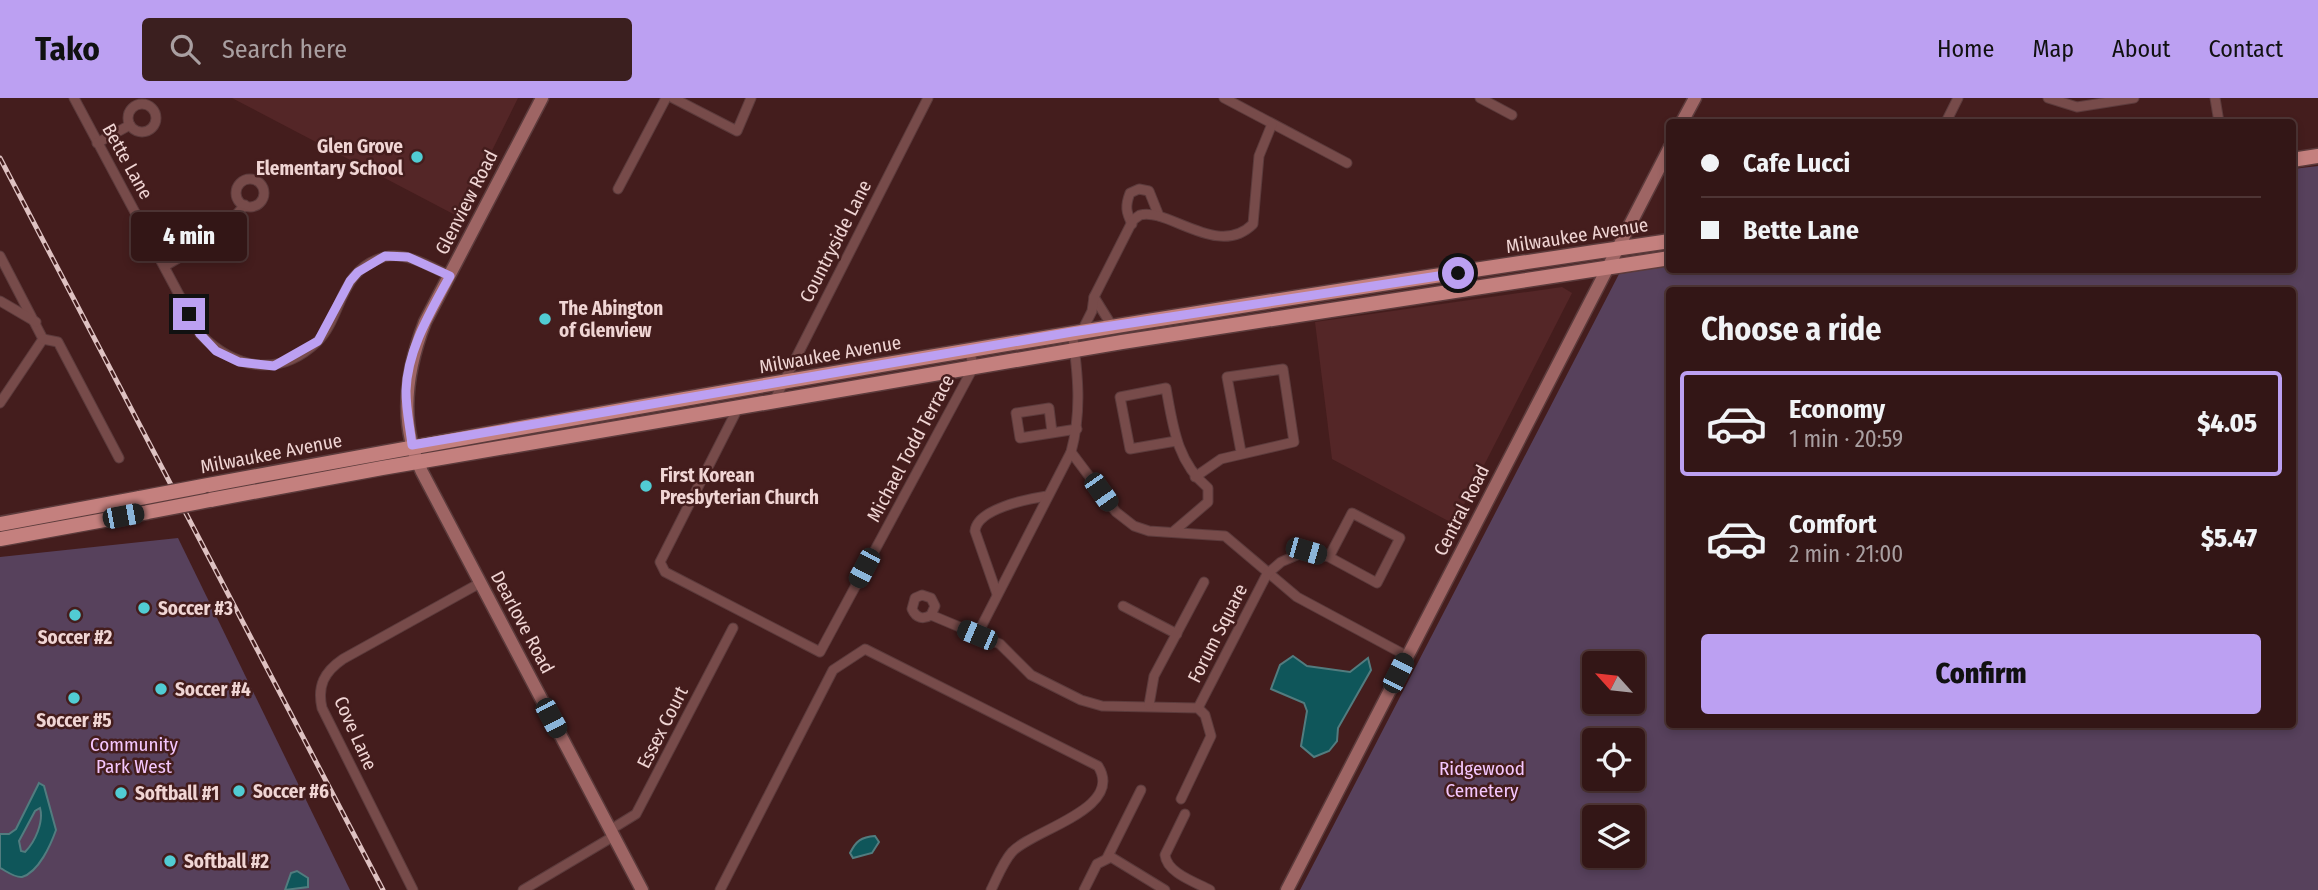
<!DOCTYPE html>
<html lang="en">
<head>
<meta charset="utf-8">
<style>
	body { margin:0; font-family:"Fira Sans Condensed",sans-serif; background:#3b1f1f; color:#f1f3f6; height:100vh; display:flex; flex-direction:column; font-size:26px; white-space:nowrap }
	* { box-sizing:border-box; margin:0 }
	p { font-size:23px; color:#a99fa1 }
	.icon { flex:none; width:38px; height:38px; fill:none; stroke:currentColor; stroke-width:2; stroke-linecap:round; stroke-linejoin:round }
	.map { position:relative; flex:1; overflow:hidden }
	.details { position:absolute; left:1666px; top:189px; width:630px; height:441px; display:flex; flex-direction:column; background:#331616; border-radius:7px; box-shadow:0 4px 10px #0003,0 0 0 2px #4e3535 }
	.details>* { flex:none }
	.banner { position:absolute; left:1666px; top:21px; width:630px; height:154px; border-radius:7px; box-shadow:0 4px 10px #0003,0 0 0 2px #4e3535; display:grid; align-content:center; height:154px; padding:0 35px; background:#331616 }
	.needle { width:46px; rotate:297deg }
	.tools { position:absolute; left:1582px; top:553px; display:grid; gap:14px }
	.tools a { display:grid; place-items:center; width:63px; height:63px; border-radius:7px; background:#331616; box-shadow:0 4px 10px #0003,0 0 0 2px #4e3535; font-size:35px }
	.end { position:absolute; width:32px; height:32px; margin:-16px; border:9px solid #bca0f2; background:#111; box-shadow:0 0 0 4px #111 }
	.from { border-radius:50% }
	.bubble { position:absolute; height:49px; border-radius:7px; background:#331616; box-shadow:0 4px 10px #0003,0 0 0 2px #4e3535; font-size:23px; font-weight:800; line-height:49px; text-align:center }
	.car { position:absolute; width:21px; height:42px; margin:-21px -10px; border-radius:9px; box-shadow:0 0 5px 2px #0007; background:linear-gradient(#222 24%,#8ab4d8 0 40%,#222 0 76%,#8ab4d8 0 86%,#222 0) }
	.banner b { display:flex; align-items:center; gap:24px; height:66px; font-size:26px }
	.banner b+b { border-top:2px solid #4e3535 }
	.banner i { width:18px; height:18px; background:#f1f3f6 }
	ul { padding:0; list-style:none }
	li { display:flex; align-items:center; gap:21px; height:105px; margin:0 14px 10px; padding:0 21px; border:4px solid transparent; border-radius:7px }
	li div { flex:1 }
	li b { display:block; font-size:26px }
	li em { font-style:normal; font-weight:800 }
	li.current { border-color:#bca0f2 }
	li>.icon { width:63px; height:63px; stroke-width:1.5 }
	h2 { padding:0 35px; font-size:32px; line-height:84px }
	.primary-button { display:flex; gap:14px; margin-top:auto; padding:14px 35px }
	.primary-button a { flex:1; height:80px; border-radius:7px; background:#bca0f2; color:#111; font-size:28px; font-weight:800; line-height:80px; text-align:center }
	header { display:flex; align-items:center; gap:42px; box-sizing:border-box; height:98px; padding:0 35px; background:#bca0f2; color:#111 }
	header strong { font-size:33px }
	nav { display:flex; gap:38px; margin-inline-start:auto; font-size:24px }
	.search { width:490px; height:63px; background:#3b1f1f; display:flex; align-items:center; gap:18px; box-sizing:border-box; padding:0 24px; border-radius:7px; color:#a99fa1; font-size:26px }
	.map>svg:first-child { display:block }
	.built { fill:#542627 }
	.green { fill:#57415c; fill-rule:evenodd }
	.water { fill:#0f565a; stroke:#527c7f; stroke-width:2; fill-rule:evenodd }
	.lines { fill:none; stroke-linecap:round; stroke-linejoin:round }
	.street-casing { stroke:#5c3b3c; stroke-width:11 }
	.secondary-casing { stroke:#5c3b3c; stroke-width:15 }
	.primary-casing { stroke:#5c3b3c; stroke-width:17 }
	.street { stroke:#774b4a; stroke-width:9 }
	.secondary { stroke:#9e6564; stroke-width:12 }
	.primary { stroke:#c4807e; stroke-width:14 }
	.rail-casing { stroke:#dec1c1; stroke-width:5 }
	.rail { stroke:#441d1d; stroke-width:2.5; stroke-dasharray:8; stroke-linecap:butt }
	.primary-bridge-casing { stroke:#5c3b3c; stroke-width:17; stroke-linecap:butt }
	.primary-bridge { stroke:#c4807e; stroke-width:14 }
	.route { stroke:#bca0f2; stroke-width:9 }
	.poi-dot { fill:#51ccd3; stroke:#441d1d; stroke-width:2.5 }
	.labels { text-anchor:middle; stroke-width:5; stroke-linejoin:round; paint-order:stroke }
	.poi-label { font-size:19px; font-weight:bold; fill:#f0d5d4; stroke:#441d1d; text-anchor:start }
	.street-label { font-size:19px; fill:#f0d5d4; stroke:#441d1d }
	.park-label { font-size:19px; fill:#f5c7fe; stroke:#441d1d }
</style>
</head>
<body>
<header>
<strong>Tako</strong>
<div class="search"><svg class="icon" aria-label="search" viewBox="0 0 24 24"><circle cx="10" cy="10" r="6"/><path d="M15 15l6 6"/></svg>Search here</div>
<nav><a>Home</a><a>Map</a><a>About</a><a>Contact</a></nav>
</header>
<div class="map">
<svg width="2318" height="792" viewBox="0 0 2318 792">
	<rect width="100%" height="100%" fill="#441d1d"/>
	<!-- built -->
	<g class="built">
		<path d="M232,0H518L459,119Z"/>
		<path d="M1562,189L1572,195L1454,426L1332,361L1315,224Z"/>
	</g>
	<!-- green -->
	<g class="green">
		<path d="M2318,68V792H1300L1619,176L1669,168L1670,172H2292L2293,71ZM1670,192H2292V626H1670ZM1594,565H1633V604H1594ZM1594,642H1633V681H1594ZM1594,719H1633V758H1594Z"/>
		<path d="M178,440L350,792H0V459Z"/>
	</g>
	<!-- water -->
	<g class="water">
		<path d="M1293,558L1307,568L1350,574L1368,560L1371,572L1338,630L1337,643L1329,653L1314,659L1301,648L1307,613L1304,605L1271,591L1280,567Z"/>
		<path d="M39,685L44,688L56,732C51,746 39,774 22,779C15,780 6,773 0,770V736H9L16,731ZM40,710C44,724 35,744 25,754L21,753L19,743L35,713Z"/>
		<path d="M875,738L879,744L872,755L853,760L850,755C856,743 861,739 875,738Z"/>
		<path d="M297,773L308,780V789L285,792L291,775Z"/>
	</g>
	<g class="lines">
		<!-- street casing -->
		<g class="street-casing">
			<g id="street">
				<path d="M74,0L200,236C234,270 278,281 317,244C343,219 338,172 384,159C406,153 431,169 450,178"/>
				<path d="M673,0L737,33L751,0"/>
				<path d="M1224,0L1347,65"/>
				<path d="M1480,0L1512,17"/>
				<path d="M2048,0L2077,9L2134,0"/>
				<path d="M2215,0L2219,24"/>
				<circle cx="142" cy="20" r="14"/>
				<path d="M1946,24L1958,0"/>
				<path d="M97,45L130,27"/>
				<circle cx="250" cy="95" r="14"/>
				<path d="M618,91L666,0"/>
				<path d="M1132,126C1126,114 1125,108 1130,95L1139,91L1149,93L1159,118"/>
				<path d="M0,158L43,241L0,305"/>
				<path d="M165,168L219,136L245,107"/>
				<path d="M1094,199L1112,228"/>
				<path d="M0,203L36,224"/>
				<path d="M1082,233L1092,213L1094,199L1133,122L1140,117C1168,109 1218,161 1253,126L1259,58L1272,26"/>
				<path d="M43,241L58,244L119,360"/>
				<path d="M774,303L928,0"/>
				<path d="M738,310L660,464L665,474L820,554L973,270L970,252"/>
				<path d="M1052,334L1049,310L1016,315L1020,340L1077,331"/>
				<path d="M1071,354L1116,414L1134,428L1149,433L1225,438L1297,499L1407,558"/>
				<path d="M1195,379L1221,361L1294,344L1283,271L1227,279L1241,354"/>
				<path d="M1173,434L1208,404V390C1177,364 1173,329 1166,290L1120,299L1130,351L1176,343"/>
				<path d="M997,496L975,433C977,411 1027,401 1047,398"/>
				<path d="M1123,508L1177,536"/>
				<path d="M931,517L935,508L931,500L922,497L915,500L912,511C916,520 923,522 931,517L1000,546L1031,577L1081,602L1102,608L1198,610L1205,617L1211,638L1181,701"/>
				<path d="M977,537L1071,354C1082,314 1078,275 1072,234"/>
				<path d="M1149,607L1154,578L1204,484"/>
				<path d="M1198,610L1267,476L1281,464L1306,453L1329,459L1377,485L1400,440L1352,415L1329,459"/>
				<path d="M1185,716L1165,757C1167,775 1195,784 1210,792"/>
				<path d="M610,732L636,716L733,530"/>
				<path d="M1107,760L1141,692"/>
				<path d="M413,792L322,610C317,588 324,574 343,561L480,485"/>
				<path d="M523,792L614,738"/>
				<path d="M720,792L833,572L865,551L1098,668C1125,711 1032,732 1012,754C1003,764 997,780 991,792"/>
				<path d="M1084,792L1097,766L1111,759L1165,792"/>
			</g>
		</g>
		<!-- secondary casing -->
		<g class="secondary-casing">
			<g id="secondary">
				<path d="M542,0L425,224C406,273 398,325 422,374L642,792"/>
				<path d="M1682,24L1695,0"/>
				<path d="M1287,792L1670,49"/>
			</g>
		</g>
		<!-- primary casing -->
		<g class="primary-casing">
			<g id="primary">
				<path d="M2292,62L2318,58"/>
				<path d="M203,388C690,297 1179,214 1670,143"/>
				<path d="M210,402L382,370L1122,244L1670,160"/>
				<path d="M0,426L140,400"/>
				<path d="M0,441L148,414"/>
			</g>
		</g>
		<!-- street -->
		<use href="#street" class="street"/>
		<!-- secondary -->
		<use href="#secondary" class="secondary"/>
		<!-- primary -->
		<use href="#primary" class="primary"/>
		<!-- rail casing -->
		<g class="rail-casing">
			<path id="rail" d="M0,60L383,792"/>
		</g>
		<!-- rail -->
		<use href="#rail" class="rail"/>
		<!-- primary-bridge casing -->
		<g class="primary-bridge-casing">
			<g id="primary-bridge">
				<path d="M140,400L203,388"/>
				<path d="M148,414L210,402"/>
			</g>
		</g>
		<!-- primary-bridge -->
		<use href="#primary-bridge" class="primary-bridge"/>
	</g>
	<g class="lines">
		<!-- route -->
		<path class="route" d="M189,216L200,236L216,253L239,264L274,268L318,243L350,183L358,174L385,158L408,159L450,178C431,213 407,252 406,293C406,312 410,329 412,347L1072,234L1458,175"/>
	</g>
	<!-- markers -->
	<g class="poi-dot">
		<circle cx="417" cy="59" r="7"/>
		<circle cx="545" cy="221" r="7"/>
		<circle cx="646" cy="388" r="7"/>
		<circle cx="144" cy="510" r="7"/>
		<circle cx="75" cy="517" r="7"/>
		<circle cx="161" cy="591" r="7"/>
		<circle cx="74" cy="600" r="7"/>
		<circle cx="239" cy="693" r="7"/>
		<circle cx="121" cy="695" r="7"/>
		<circle cx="170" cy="763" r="7"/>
	</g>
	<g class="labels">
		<!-- poi labels -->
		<g class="poi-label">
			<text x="403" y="55" text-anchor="end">Glen Grove<tspan x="403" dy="22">Elementary School</tspan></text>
			<text x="559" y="217">The Abington<tspan x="559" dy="22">of Glenview</tspan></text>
			<text x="660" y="384">First Korean<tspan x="660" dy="22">Presbyterian Church</tspan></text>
			<text x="158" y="517">Soccer #3</text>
			<text x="75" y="546" text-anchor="middle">Soccer #2</text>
			<text x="175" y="598">Soccer #4</text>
			<text x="74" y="629" text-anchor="middle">Soccer #5</text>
			<text x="253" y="700">Soccer #6</text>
			<text x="135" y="702">Softball #1</text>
			<text x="184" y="770">Softball #2</text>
		</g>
		<!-- street labels -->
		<g class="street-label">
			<text transform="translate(128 63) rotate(61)" y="7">Bette Lane</text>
			<text transform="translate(466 104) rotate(-63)" y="7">Glenview Road</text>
			<text transform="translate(1577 137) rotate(-9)" y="7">Milwaukee Avenue</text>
			<text transform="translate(835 143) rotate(-63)" y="7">Countryside Lane</text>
			<text transform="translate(830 256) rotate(-10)" y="7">Milwaukee Avenue</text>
			<text transform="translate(910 350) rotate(-62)" y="7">Michael Todd Terrace</text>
			<text transform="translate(271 355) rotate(-11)" y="7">Milwaukee Avenue</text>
			<text transform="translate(1461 412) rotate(-63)" y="7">Central Road</text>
			<text transform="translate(523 524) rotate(62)" y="7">Dearlove Road</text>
			<text transform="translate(1217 535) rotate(-63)" y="7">Forum Square</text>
			<text transform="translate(662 629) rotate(-63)" y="7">Essex Court</text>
			<text transform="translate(356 635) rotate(66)" y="7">Cove Lane</text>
		</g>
		<!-- park labels -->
		<g class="park-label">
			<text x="134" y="653">Community<tspan x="134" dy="22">Park West</tspan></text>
			<text x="1482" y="677">Ridgewood<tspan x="1482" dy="22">Cemetery</tspan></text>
		</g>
	</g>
</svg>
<div class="tools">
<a><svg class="needle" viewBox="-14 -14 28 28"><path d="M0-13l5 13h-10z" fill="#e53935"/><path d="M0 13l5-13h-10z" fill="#a99fa1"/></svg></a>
<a><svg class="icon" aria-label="locate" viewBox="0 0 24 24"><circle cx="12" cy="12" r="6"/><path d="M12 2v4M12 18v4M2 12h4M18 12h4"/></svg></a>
<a><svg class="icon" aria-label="layers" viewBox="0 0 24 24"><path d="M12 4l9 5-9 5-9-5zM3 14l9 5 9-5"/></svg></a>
</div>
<i class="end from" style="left:1458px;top:175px"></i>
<i class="end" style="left:189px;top:216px"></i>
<div class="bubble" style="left:131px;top:114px;width:116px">4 min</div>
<i class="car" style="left:1101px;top:394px;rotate:145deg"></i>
<i class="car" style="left:123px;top:418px;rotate:79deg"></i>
<i class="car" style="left:1306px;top:453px;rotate:106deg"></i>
<i class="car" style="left:864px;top:470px;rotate:208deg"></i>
<i class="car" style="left:977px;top:537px;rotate:293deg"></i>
<i class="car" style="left:1398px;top:575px;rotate:27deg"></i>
<i class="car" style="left:551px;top:620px;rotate:152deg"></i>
<div class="banner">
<b><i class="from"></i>Cafe Lucci</b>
<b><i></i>Bette Lane</b>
</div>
<section class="details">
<h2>Choose a ride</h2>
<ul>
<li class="current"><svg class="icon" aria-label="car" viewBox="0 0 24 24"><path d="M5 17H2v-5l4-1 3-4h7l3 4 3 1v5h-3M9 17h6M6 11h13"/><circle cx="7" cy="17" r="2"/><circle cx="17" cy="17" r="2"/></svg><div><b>Economy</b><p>1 min · 20:59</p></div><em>$4.05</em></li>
<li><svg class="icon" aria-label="car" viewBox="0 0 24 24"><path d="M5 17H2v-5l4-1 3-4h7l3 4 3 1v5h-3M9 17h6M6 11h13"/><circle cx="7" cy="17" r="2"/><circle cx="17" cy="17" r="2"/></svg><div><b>Comfort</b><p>2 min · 21:00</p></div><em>$5.47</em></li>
</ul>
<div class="primary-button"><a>Confirm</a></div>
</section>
</div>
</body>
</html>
